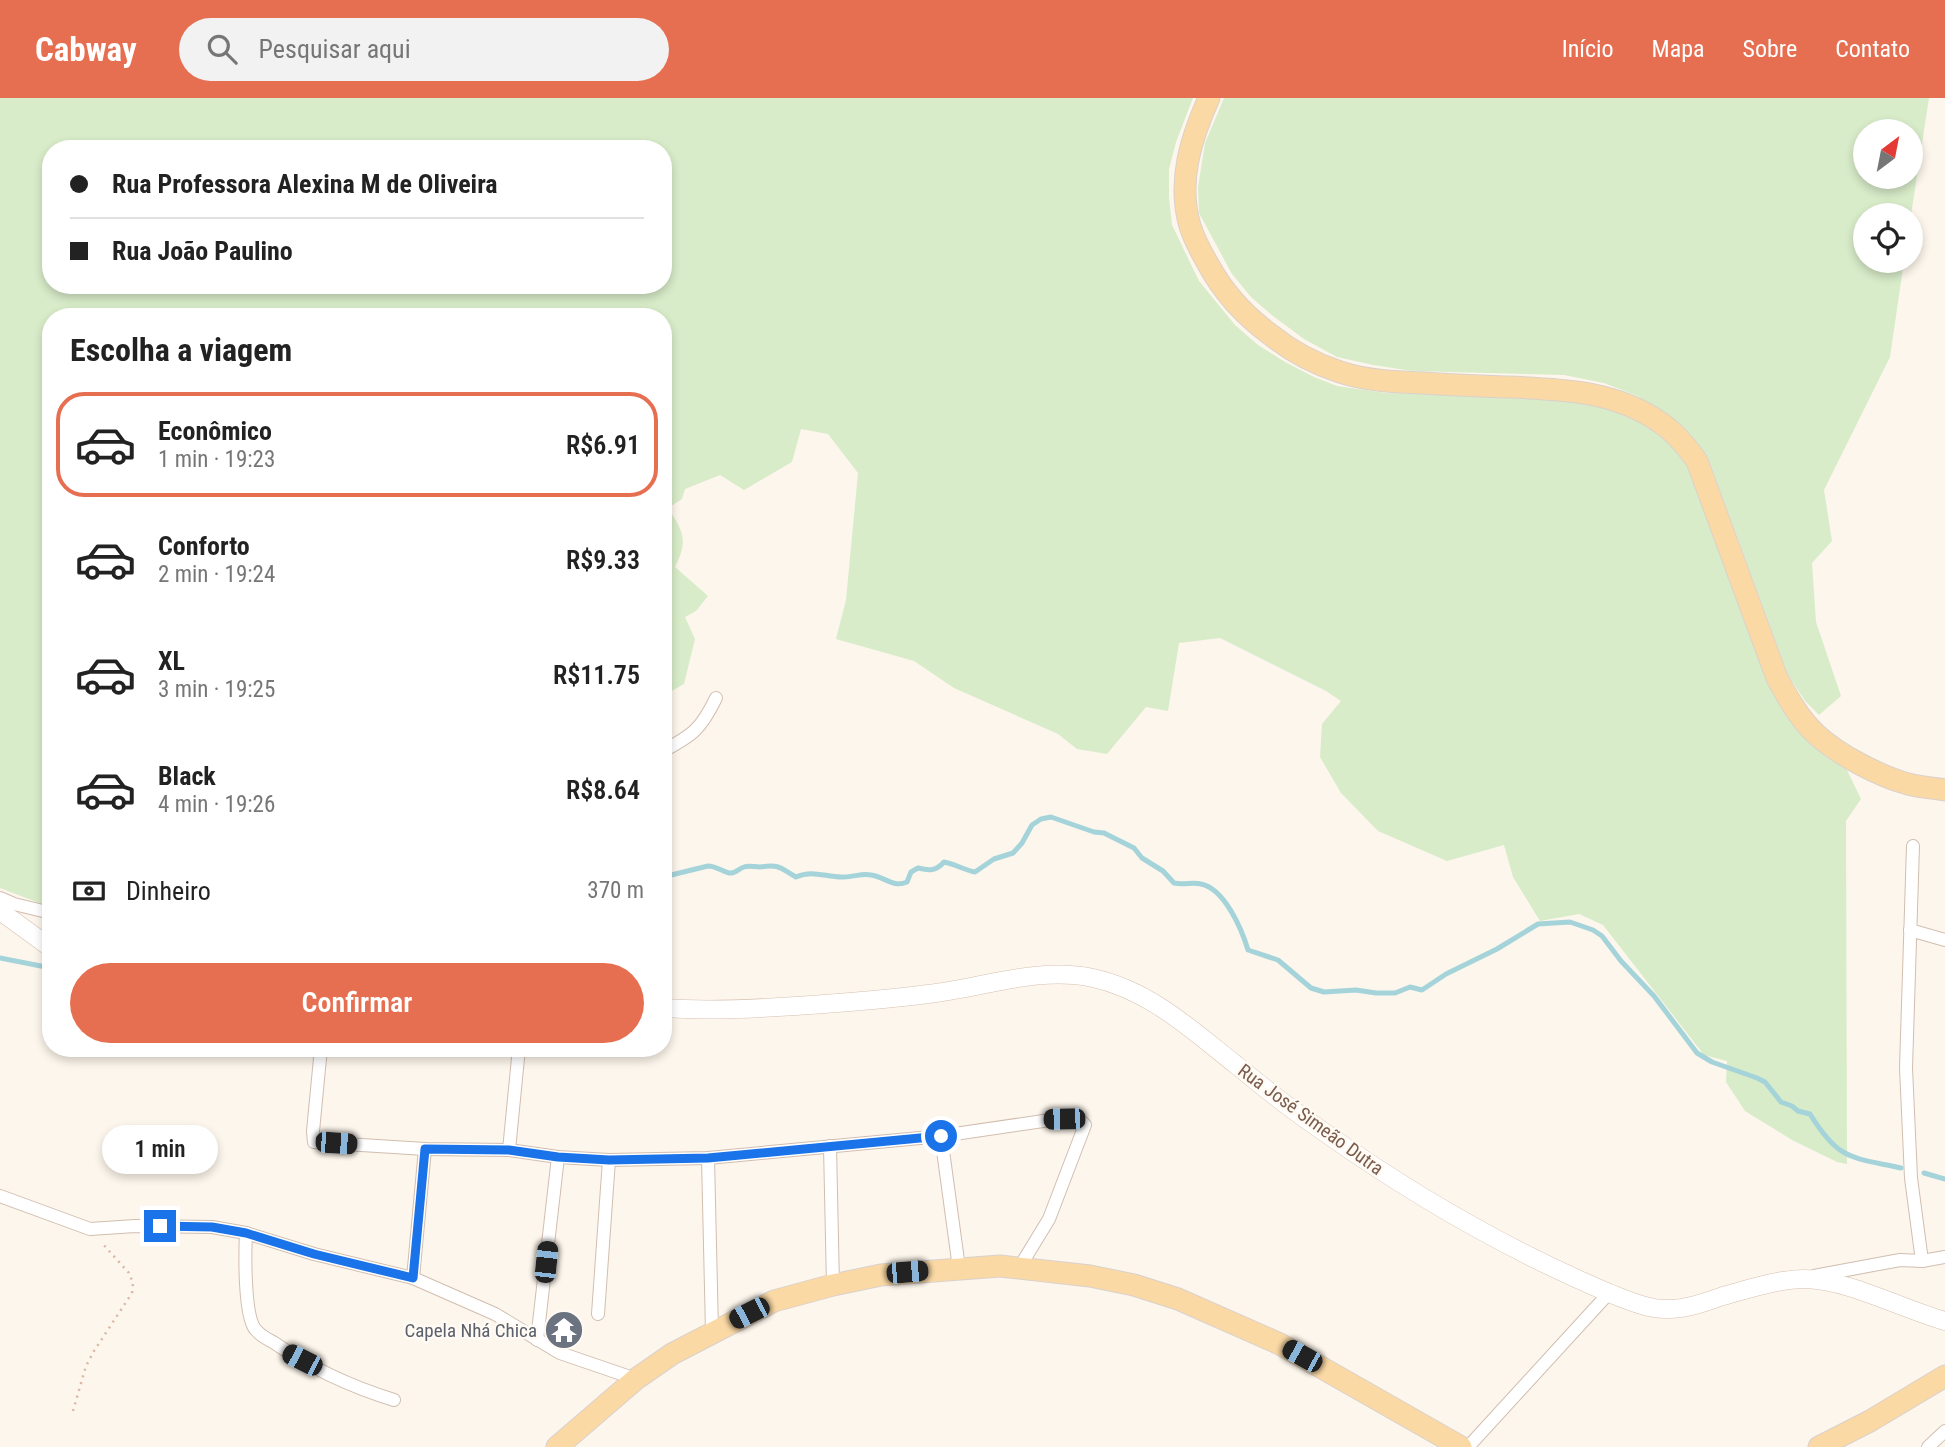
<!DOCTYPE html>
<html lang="pt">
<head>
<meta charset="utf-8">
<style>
	body { margin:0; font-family:"Roboto Condensed",sans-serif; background:#f2f2f2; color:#222; height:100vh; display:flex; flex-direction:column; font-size:26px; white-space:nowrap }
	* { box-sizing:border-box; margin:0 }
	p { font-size:23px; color:#767676 }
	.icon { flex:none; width:38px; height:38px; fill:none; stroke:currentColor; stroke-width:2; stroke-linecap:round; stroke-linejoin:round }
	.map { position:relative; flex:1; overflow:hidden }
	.drawer { position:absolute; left:42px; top:210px; width:630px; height:749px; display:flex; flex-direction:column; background:#fff; border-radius:28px; box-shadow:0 4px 10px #0003 }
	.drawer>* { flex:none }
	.hud { position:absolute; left:42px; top:42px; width:630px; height:154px; border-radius:28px; box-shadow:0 4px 10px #0003; display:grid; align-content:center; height:154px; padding:0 28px; background:#fff }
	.needle { width:46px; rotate:32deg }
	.fabs { position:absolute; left:1853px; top:21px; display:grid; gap:14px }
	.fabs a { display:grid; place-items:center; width:70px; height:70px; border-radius:50%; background:#fff; box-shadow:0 4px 10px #0003; font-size:35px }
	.end { position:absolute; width:32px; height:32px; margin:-16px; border:9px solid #1a73e8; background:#fff; box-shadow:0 0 0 4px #fff }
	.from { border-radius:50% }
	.bubble { position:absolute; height:49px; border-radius:24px; background:#fff; box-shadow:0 4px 10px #0003; font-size:23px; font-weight:600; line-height:49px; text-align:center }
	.car { position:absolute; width:21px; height:42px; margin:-21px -10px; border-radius:9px; box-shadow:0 0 5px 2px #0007; background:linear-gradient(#222 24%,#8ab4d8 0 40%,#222 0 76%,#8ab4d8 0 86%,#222 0) }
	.hud b { display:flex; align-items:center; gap:24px; height:66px; font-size:26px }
	.hud b+b { border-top:2px solid #e0e0e0 }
	.hud i { width:18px; height:18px; background:#222 }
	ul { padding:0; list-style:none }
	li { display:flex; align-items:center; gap:21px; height:105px; margin:0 14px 10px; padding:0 14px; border:4px solid transparent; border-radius:28px }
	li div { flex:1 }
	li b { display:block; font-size:26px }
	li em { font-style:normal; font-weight:600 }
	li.on { border-color:#e76f51 }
	li>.icon { width:63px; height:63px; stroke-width:1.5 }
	h2 { padding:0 28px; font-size:32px; line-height:84px }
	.pay { display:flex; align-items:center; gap:18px; height:77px; padding:0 28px; font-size:26px }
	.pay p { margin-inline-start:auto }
	.cta { display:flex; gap:14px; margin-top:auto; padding:14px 28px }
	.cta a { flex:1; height:80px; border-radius:42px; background:#e76f51; color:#fff; font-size:28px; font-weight:600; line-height:80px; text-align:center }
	header { display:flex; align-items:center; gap:42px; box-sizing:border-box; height:98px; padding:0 35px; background:#e76f51; color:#fff }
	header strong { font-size:33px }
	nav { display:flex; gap:38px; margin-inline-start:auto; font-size:24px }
	.search { width:490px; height:63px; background:#f2f2f2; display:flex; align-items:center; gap:18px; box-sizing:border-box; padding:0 24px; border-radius:38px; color:#767676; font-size:26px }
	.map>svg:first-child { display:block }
	.green { fill:#d8ecc9; fill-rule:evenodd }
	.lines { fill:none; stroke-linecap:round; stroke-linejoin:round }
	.stream { stroke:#a5d3da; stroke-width:5 }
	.street-casing { stroke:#d1beb0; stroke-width:14 }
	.secondary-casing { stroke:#d6c0b0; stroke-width:19 }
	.primary-casing { stroke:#dad1cd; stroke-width:23 }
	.path { stroke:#d9b8a5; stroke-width:2.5; stroke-dasharray:2 5; stroke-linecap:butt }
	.street { stroke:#fff; stroke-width:12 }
	.secondary { stroke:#fff; stroke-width:18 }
	.primary { stroke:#fbd9a5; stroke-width:21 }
	.route { stroke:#1a73e8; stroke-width:9 }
	.labels { text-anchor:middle; stroke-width:5; stroke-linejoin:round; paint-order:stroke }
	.street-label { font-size:19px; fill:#7a5c4d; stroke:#fffaf3 }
	.worship-label { font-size:19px; fill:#5b616d; stroke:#fffaf3; text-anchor:end }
</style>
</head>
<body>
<header>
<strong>Cabway</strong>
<div class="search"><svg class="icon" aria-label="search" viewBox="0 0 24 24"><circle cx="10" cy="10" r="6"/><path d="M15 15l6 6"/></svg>Pesquisar aqui</div>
<nav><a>Início</a><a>Mapa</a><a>Sobre</a><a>Contato</a></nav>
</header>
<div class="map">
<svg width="1945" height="1349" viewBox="0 0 1945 1349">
	<rect width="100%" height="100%" fill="#fdf6ec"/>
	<!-- green -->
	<g class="green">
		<path d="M0,0H1193L1176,44L1169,71V100L1172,127L1199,183L1235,227L1258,247L1285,264L1314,279L1337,288L1386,295L1570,300L1621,312L1670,342L1683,358L1692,374L1759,559L1845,668L1861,701L1846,723L1847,1066L1837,1064L1792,1042L1745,1013L1726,984L1727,963L1704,957L1603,827L1579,816L1540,823L1513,779L1504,747L1447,763L1378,733L1341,695L1320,659L1322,626L1341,603L1326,593L1220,540L1179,545L1168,613L1146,609L1107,656L1077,651L1058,636L954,590L914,563L836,541L846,502L858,375L828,336L801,331L792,364L744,392L720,377L685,391L682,401L668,410C683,433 689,442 675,469L708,498L696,513L685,519L695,541L684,586L663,598V219H51V807L42,806L0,790ZM51,51H663V187H51Z"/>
		<path d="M1224,0H1929L1911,117H1866V163H1904L1890,259L1824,392L1832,443L1812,465L1816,524L1841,598L1819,617L1805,603L1788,577L1707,357L1689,335L1668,317L1637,298L1604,285L1564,277L1412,273L1373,267L1337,259L1304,241L1273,218L1251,199L1232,176L1199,115L1198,89L1205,45ZM1866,33H1911V79H1866Z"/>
	</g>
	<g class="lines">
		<!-- stream -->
		<g class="stream">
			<path d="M663,779L708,768C716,768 721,773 729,775C735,776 738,771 744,769C749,767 754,769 760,769C779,766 779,769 796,779C813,771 827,780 844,779C854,779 862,775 871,777C885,779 893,790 907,784L911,774L918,770C930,773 936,773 944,764C955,766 964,772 975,774L994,761L1013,755L1022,745L1032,727L1041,721L1051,719L1094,734L1104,735L1134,750L1142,760L1163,773L1174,785C1183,787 1193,784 1201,786C1225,791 1242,832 1248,852L1278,862L1311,890L1324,894L1356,892L1376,895H1395L1410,889L1422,892L1446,876L1497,851L1538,826L1570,824L1593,832L1602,838L1621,863L1654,898L1697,955L1712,964L1757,980L1765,984L1781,1004L1792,1008L1798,1013L1810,1016C1839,1063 1851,1059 1901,1070"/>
			<path d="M0,860L51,870"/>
			<path d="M1924,1075L1945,1081"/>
		</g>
		<!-- street casing -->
		<g class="street-casing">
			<g id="street">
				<path d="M663,653C693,637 701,631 716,600"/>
				<path d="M1913,748L1906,970L1911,1080L1922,1163"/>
				<path d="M0,800L14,806L51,815"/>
				<path d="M1910,832L1945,842"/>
				<path d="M321,950L313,1033L314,1044L425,1051L509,1052L558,1059L609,1062L708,1060L941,1038L1050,1022L1079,1021L1085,1027L1049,1121L1019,1170"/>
				<path d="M941,1038L959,1170"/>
				<path d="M830,1048L833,1187"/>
				<path d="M509,1052L519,950"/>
				<path d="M708,1060L712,1234"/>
				<path d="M0,1098L90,1131L135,1128L212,1129L246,1135L314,1156L413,1180L495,1216L560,1255L636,1281"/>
				<path d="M246,1135C245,1155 244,1216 255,1231C259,1236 267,1241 273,1244C309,1269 352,1289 394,1302"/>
				<path d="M1814,1178L1900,1162L1922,1163L1945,1159"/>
				<path d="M413,1180L425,1051"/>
				<path d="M598,1216L609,1062"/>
				<path d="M537,1242L558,1059"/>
				<path d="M1468,1349L1609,1195"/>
				<path d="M1928,1349L1945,1333"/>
			</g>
		</g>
		<!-- secondary casing -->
		<g class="secondary-casing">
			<g id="secondary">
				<path d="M0,813L51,850"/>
				<path d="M663,910C707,913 752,911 796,908C840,905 884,902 928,896C982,890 1039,868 1093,880C1149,892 1192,932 1235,966C1264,990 1293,1013 1324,1034C1413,1097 1508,1152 1609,1195C1627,1202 1649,1212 1669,1211C1688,1211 1705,1204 1723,1198C1749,1191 1778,1181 1805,1181C1849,1182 1902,1211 1945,1223"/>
			</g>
		</g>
		<!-- primary casing -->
		<g class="primary-casing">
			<g id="primary">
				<path d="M1209,0C1191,40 1177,84 1190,128C1194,141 1201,154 1208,166C1223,194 1245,218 1271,237C1292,254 1315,266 1340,274C1367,283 1396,284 1424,285C1452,287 1481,288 1509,289C1562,291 1616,293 1661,325C1676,335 1687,349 1697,363L1777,580C1788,600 1800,622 1817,637C1839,657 1879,678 1908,686C1920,689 1933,690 1945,692"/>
				<path d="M557,1349L636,1281L672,1256L774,1203L833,1187L881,1177L1000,1168L1090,1178L1134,1187L1178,1201L1280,1246L1461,1349"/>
				<path d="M1819,1349L1870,1323L1945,1278"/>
			</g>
		</g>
		<!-- path -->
		<path class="path" d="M73,1313L86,1268L94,1253L132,1195L133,1185L129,1175L101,1144"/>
		<!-- street -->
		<use href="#street" class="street"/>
		<!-- secondary -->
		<use href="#secondary" class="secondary"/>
		<!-- primary -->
		<use href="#primary" class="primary"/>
	</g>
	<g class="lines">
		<!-- route -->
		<path class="route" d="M160,1128L212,1129L246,1135L314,1156L413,1180L425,1051L509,1052L558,1059L609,1062L708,1060L941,1038"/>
	</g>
	<!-- icons -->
	<defs>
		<g id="temple-disc" transform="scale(2.0125)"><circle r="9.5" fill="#6b7280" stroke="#fffaf3"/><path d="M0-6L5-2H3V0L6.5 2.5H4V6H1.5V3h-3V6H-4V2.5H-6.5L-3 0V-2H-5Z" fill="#fff"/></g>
	</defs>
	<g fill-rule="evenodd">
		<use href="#temple-disc" x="564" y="1232"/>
	</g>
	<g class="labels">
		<!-- street labels -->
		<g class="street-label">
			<text transform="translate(1311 1021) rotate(36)" y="7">Rua José Simeão Dutra</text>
		</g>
		<!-- worship labels -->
		<g class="worship-label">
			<text x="537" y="1239">Capela Nhá Chica</text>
		</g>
	</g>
</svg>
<div class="fabs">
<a><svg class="needle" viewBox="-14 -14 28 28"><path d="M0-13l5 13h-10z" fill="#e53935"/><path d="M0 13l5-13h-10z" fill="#767676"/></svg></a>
<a><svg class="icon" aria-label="locate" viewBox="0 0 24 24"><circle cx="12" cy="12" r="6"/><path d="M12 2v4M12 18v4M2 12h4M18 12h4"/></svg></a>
</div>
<i class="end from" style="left:941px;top:1038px"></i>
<i class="end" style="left:160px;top:1128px"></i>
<div class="bubble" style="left:102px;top:1027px;width:116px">1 min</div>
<i class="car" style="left:1064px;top:1021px;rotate:269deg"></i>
<i class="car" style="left:336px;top:1045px;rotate:94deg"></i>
<i class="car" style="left:546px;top:1164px;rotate:6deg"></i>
<i class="car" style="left:907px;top:1174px;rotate:85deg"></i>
<i class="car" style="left:749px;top:1215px;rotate:243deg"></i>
<i class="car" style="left:1302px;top:1258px;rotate:299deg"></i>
<i class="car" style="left:302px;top:1262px;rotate:297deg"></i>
<div class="hud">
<b><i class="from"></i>Rua Professora Alexina M de Oliveira</b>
<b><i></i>Rua João Paulino</b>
</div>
<section class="drawer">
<h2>Escolha a viagem</h2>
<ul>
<li class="on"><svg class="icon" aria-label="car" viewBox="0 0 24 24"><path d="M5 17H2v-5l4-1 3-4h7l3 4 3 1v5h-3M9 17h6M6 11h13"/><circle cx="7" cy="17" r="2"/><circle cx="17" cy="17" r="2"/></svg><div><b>Econômico</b><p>1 min · 19:23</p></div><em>R$6.91</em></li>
<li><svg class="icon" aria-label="car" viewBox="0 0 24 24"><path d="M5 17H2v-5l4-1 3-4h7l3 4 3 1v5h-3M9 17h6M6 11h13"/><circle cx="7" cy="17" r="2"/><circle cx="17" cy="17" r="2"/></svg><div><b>Conforto</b><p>2 min · 19:24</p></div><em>R$9.33</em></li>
<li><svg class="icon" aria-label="car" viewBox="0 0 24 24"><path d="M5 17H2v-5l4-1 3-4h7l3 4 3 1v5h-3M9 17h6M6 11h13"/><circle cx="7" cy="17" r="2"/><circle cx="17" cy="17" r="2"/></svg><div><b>XL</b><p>3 min · 19:25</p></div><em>R$11.75</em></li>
<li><svg class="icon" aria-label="car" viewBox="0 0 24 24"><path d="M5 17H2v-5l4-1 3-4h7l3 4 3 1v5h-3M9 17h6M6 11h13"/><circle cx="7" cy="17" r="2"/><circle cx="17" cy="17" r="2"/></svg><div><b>Black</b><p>4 min · 19:26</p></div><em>R$8.64</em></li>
</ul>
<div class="pay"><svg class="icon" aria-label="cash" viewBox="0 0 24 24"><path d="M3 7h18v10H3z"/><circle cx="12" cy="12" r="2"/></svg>Dinheiro<p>370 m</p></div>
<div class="cta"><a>Confirmar</a></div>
</section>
</div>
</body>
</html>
